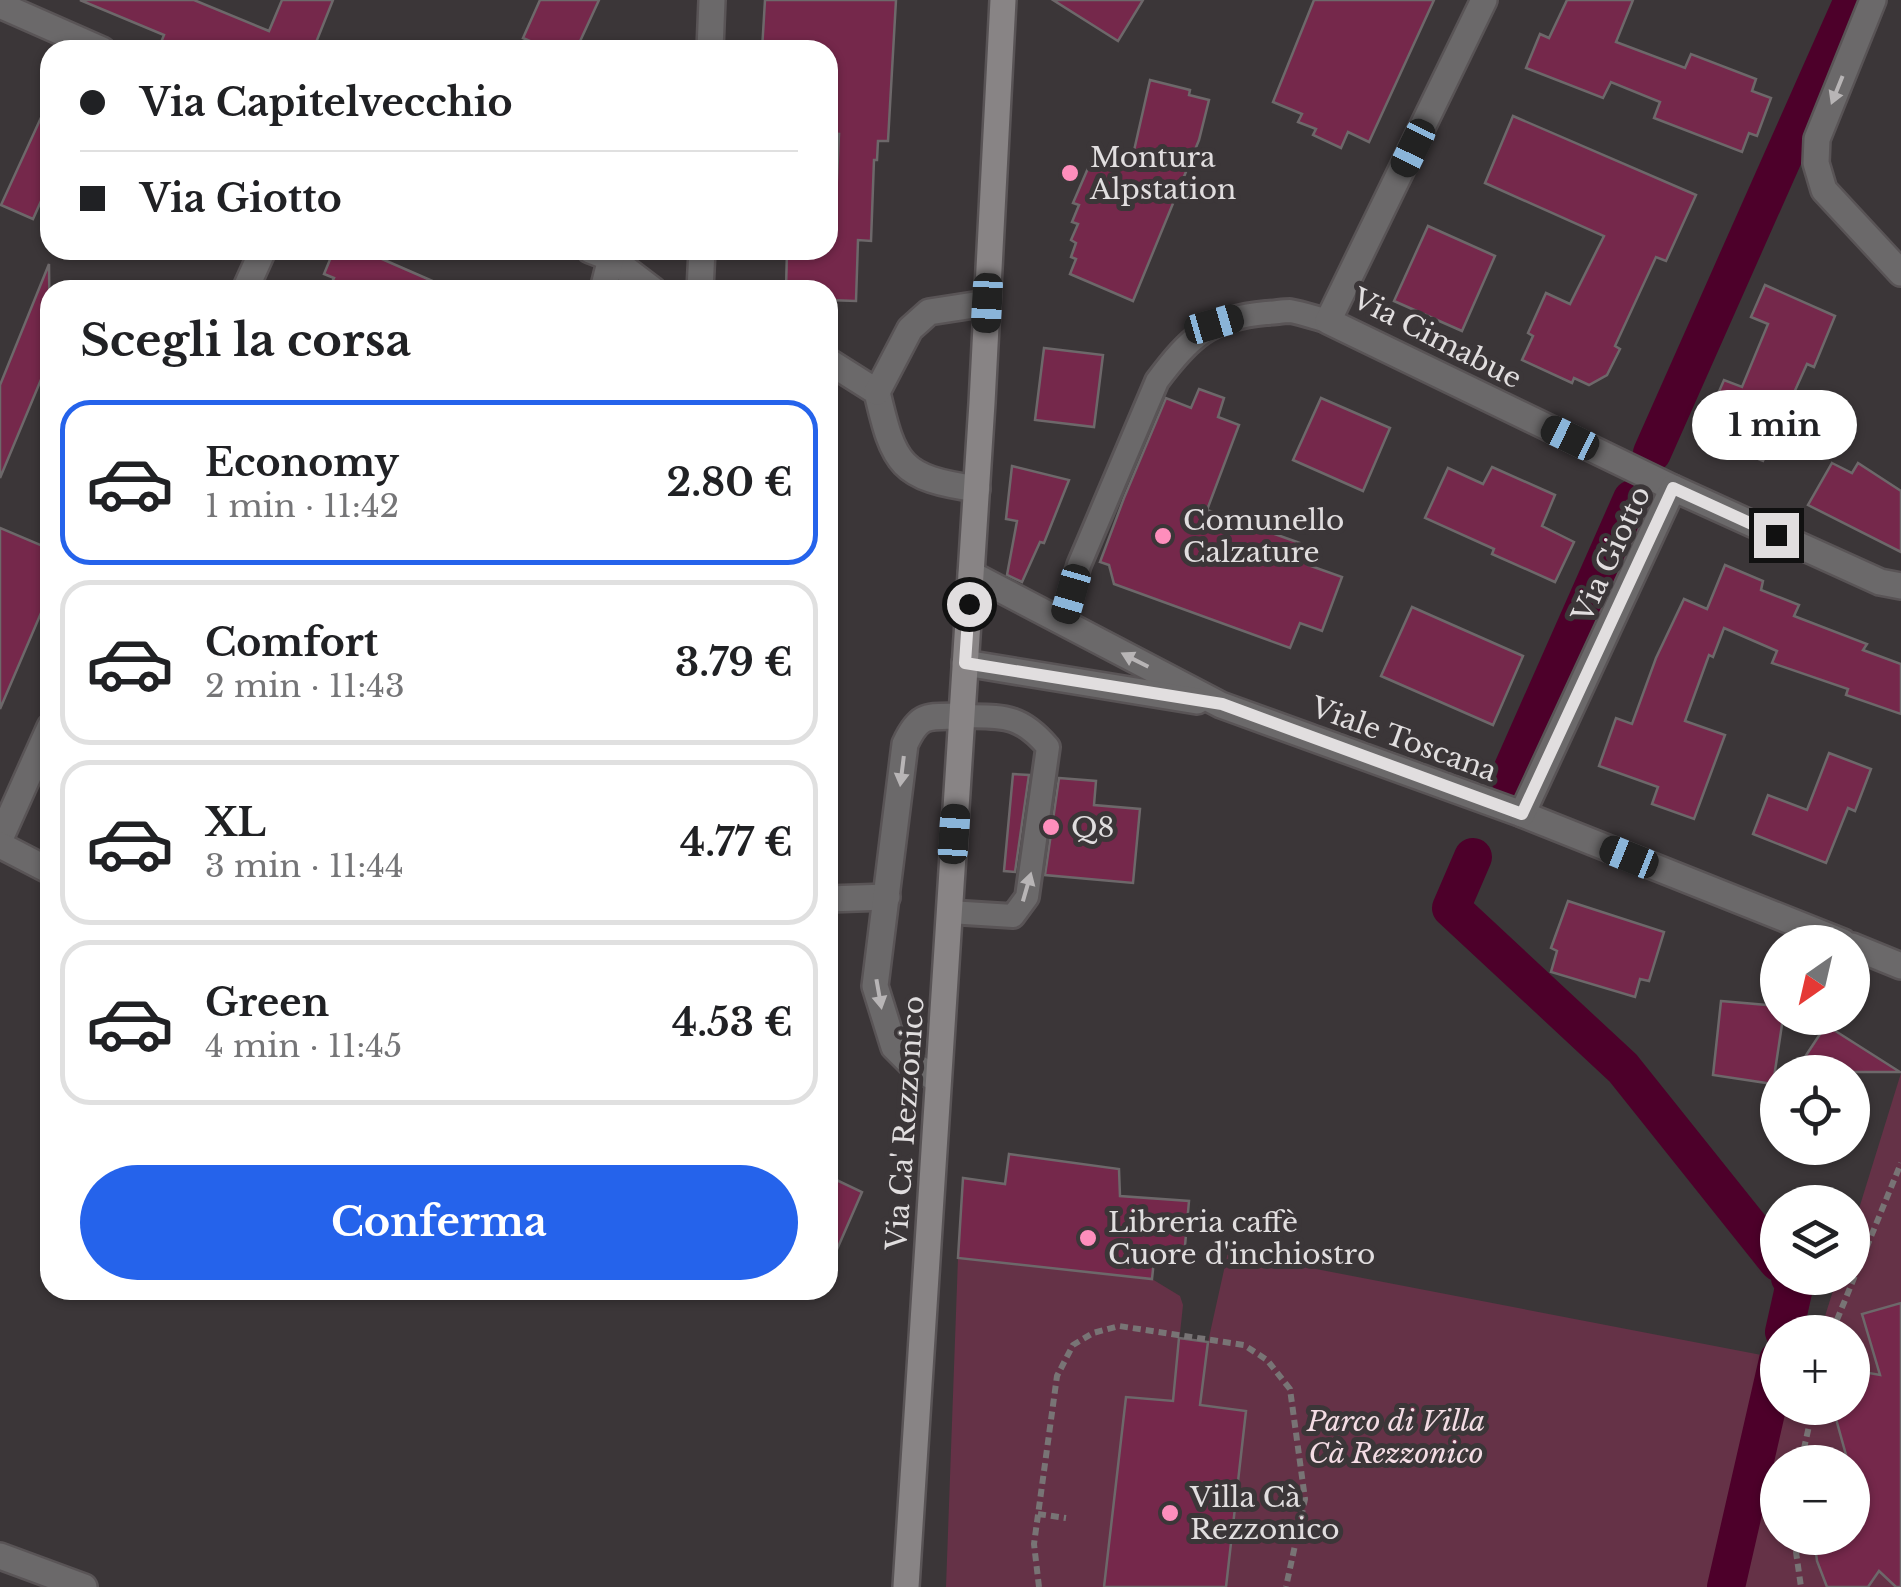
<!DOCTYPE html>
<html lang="it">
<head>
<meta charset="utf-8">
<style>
	body { margin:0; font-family:"Libre Baskerville",serif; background:#f2f2f2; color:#202124; height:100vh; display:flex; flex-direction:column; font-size:38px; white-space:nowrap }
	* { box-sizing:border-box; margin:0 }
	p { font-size:32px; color:#757577 }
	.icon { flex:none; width:55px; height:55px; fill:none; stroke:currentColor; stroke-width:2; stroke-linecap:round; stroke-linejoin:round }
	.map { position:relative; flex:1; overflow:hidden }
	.drawer { position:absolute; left:40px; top:280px; width:798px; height:1020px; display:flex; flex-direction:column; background:#fff; border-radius:30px; box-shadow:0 2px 8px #0004 }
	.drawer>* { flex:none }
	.guide { position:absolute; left:40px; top:40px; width:798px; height:220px; border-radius:30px; box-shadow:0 2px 8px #0004; display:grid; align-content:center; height:220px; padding:0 40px; background:#fff }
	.needle { width:65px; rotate:214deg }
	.buttons { position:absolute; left:1760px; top:925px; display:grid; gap:20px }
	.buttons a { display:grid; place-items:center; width:110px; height:110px; border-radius:50%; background:#fff; box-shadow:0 2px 8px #0004; font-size:50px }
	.end { position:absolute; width:45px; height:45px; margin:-22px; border:12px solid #e1dedf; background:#111; box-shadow:0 0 0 5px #111 }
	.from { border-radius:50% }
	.bubble { position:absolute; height:70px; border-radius:35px; background:#fff; box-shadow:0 2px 8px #0004; font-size:32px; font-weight:700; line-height:70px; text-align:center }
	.car { position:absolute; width:30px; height:60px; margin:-30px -15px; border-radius:12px; box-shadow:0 0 8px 2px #0007; background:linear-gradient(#222 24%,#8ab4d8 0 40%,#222 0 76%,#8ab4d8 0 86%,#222 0) }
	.guide b { display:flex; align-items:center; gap:35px; height:95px; font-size:38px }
	.guide b+b { border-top:2px solid #e0e0e0 }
	.guide i { width:25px; height:25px; background:#202124 }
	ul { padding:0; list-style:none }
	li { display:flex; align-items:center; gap:30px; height:165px; margin:0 20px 15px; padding:0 20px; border:5px solid #e0e0e0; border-radius:30px }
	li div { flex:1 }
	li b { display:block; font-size:38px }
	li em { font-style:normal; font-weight:700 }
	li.current { border-color:#2563eb }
	li>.icon { width:90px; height:90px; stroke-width:1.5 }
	h2 { padding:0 40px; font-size:45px; line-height:120px }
	.primary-button { display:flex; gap:20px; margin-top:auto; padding:20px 40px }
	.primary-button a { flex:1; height:115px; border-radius:60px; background:#2563eb; color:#fff; font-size:40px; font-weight:700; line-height:115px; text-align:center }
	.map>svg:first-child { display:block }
	.green { fill:#653247; fill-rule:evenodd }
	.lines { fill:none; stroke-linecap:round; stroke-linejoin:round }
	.canal { stroke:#4d002a; stroke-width:38 }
	.building { fill:#75284b; stroke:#6d686a; stroke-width:2.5 }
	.service-casing { stroke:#595456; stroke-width:28 }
	.minor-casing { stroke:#595456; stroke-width:30 }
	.secondary-casing { stroke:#595456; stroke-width:30 }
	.path { stroke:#787475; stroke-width:6; stroke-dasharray:8 5; stroke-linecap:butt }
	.service { stroke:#6b696a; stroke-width:22 }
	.minor { stroke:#6b696a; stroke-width:25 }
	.secondary { stroke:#888485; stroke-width:25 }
	.oneway { fill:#b8b5b6 }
	.route { stroke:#e1dedf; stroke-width:12 }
	.poi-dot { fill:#fe8ebc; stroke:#3b3638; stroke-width:4 }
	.labels { text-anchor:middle; stroke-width:10; stroke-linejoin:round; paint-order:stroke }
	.poi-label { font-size:28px; fill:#e1dedf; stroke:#3b3638; text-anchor:start }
	.street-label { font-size:28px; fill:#e1dedf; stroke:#3b3638 }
	.park-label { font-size:28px; font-style:italic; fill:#f4dce4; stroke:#3b3638 }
</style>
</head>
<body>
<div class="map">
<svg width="1901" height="1587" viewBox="0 0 1901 1587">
	<rect width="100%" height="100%" fill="#3b3638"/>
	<!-- green -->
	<g class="green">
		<path d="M1901,1073V1587H1226L1246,1412L1197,1404L1208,1342L1228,1252L1777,1358L1778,1408H1852V1332H1820L1837,1278H1852L1853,1228ZM1778,1462H1852V1538H1778Z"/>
		<path d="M958,1258L1152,1279L1180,1296L1183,1305L1176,1371V1402L1126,1398L1104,1587H946Z"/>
	</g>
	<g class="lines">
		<!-- canal -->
		<g class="canal">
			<path d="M1652,453L1853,0"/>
			<path d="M1509,777L1632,499"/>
			<path d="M1473,857L1451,908L1623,1068L1778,1262"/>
			<path d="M1784,1332L1795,1283L1790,1278"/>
			<path d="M1726,1587L1778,1360"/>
		</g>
	</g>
	<!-- building -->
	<g class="building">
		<path d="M80,0H194L269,31L282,0H333L313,50H158L164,35Z"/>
		<path d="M540,0H599L576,50H550L523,38Z"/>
		<path d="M765,0H896L888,141H878L877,160H874L871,241L858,240L856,301L828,300V290H786L787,250H828V200H836L839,134L828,133V50H762Z"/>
		<path d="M1053,0H1143L1118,41Z"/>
		<path d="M1314,0H1434L1369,142L1348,132L1341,148L1313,135L1316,129L1298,122L1302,114L1273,102Z"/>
		<path d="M1567,0H1633L1616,42L1685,68L1691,54L1756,79L1752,91L1771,98L1757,136L1749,133L1742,152L1654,118L1660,102L1611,82L1603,98L1526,68L1540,34L1549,38Z"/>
		<path d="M1150,80L1190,90L1189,95L1209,100L1199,140L1133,301L1070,274L1076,259L1071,257L1076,243L1071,240L1078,224L1072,222L1079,205L1073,203L1095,152L1131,164Z"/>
		<path d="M50,98V181L33,219L1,205Z"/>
		<path d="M1513,116L1696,195L1666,261L1656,257L1615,346L1620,349L1607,375L1589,385L1574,378L1572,383L1522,360L1533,336L1528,333L1546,293L1570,304L1604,236L1485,183Z"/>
		<path d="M1428,226L1495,256L1462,331L1394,301Z"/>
		<path d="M334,250H386L382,259L453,290H328L334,278L324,274Z"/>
		<path d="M49,264L50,358L0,478V385Z"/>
		<path d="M1765,285L1835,316L1814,367L1807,364L1763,461L1700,435L1724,380L1742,387L1768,324L1751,317Z"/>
		<path d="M1044,348L1103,355L1094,427L1035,420Z"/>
		<path d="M1199,389L1224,398L1218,417L1239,425L1207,510L1314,548L1308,565L1342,577L1322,631L1300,623L1290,648L1114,584L1109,565L1100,562L1124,498L1166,398L1191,408Z"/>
		<path d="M1321,398L1390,428L1363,491L1293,460Z"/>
		<path d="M1832,463L1852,473L1858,463L1901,491V552L1808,505Z"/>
		<path d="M1012,466L1069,480L1044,543L1040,542L1022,582L1007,575L1017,521L1006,519Z"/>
		<path d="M1492,467L1555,495L1542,526L1574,542L1555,582L1492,554L1494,549L1425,518L1448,468L1483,484Z"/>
		<path d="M0,528L50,549V592L0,709Z"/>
		<path d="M1725,565L1763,581L1761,590L1799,605L1794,616L1867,644L1863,650L1901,664V714L1846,695L1848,689L1772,663L1777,651L1724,628L1713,657L1709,655L1685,721L1725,735L1694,819L1652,804L1658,787L1599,766L1616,718L1632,724L1656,658L1684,599L1707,609Z"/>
		<path d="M1412,607L1523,656L1493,725L1381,676Z"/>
		<path d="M1829,753L1871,769L1855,811L1848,808L1826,863L1753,834L1768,795L1807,810Z"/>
		<path d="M1013,774L1029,775L1015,872L1004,871Z"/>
		<path d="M1059,778L1096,781L1094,805L1140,809L1133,883L1045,875Z"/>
		<path d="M1568,901L1664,932L1649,981L1640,979L1635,997L1551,972L1557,951L1551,948Z"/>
		<path d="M1721,1001L1778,1006V1018H1783L1773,1084L1713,1075Z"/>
		<path d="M1826,1025L1900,1072H1795Z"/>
		<path d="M1009,1154L1119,1169L1120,1196L1189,1201L1184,1257L1155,1251L1152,1279L958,1258L963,1178L1005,1184Z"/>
		<path d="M828,1176L862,1192L828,1270Z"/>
		<path d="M1901,1303V1587H1896L1879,1571L1868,1587H1827L1817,1561L1814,1538H1852V1462H1848L1833,1408H1852V1370L1880,1375L1862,1314Z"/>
		<path d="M1179,1338L1208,1342L1200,1405L1246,1411L1226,1587H1104L1126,1397L1173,1401Z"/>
	</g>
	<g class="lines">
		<!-- service casing -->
		<g class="service-casing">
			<g id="service">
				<path d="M1062,622L1079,565L1157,381C1190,337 1210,318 1266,313C1274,313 1282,311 1290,311C1302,313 1316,318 1328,321"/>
				<path d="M949,912L1013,916L1027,897L1048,747C1019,713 1002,717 961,716"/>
			</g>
		</g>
		<!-- minor casing -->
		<g class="minor-casing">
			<g id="minor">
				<path d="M1484,0L1328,321L1673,488L1880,582L1901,586"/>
				<path d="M1873,0L1817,139L1816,163L1824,190L1901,273"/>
				<path d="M0,5L102,50"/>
				<path d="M710,50L712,0"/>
				<path d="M590,250L611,258L653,290"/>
				<path d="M245,290L263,250"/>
				<path d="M603,290L611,258"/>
				<path d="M700,290L702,250"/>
				<path d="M828,361L877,392C894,465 900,478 977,489"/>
				<path d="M877,392L910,329L929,312L987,303"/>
				<path d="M971,574L1221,705L1522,814L1843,942"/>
				<path d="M965,663L1197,701"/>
				<path d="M1522,814L1673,488"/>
				<path d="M0,839L50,727"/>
				<path d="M0,845L50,871"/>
				<path d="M828,899L887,897"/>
				<path d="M1852,946L1901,966"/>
				<path d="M938,1080L910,1063L894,1047L875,986L905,744C920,712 928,717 961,716"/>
				<path d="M0,1556L84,1587"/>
			</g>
		</g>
		<!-- secondary casing -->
		<g class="secondary-casing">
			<path id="secondary" d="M906,1587L982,403L1003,0"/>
		</g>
		<!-- path -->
		<g class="path">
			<path d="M1832,1332L1901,1163"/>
			<path d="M1801,1462L1813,1408"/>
			<path d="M1038,1514L1066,1518"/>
			<path d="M1274,1537L1294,1540"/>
			<path d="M1794,1538L1801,1587"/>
			<path d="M1039,1587L1034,1544L1057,1376L1073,1345L1093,1333L1119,1326L1244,1345L1267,1360L1290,1389L1305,1499L1286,1587"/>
		</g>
		<!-- service -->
		<use href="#service" class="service"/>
		<!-- minor -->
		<use href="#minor" class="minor"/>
		<!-- secondary -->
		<use href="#secondary" class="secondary"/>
	</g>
	<!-- one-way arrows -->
	<defs><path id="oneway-solid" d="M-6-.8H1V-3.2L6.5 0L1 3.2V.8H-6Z" transform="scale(2.5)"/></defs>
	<g class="oneway">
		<use href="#oneway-solid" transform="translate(1837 90) rotate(112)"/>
		<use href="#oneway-solid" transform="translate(1135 660) rotate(-153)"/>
		<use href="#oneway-solid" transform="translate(902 771) rotate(97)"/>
		<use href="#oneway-solid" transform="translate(1027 887) rotate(-74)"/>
		<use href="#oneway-solid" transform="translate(879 994) rotate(80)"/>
	</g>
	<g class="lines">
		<!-- route -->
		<path class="route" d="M969,604L965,663L1222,704L1522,814L1673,488L1776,535"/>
	</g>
	<!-- markers -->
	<g class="poi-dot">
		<circle cx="1070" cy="173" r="10"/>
		<circle cx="1163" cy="536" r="10"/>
		<circle cx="1051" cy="827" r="10"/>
		<circle cx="1088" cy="1238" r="10"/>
		<circle cx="1170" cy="1513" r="10"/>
	</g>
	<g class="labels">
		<!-- poi labels -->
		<g class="poi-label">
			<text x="1090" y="167">Montura<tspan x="1090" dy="32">Alpstation</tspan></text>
			<text x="1183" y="530">Comunello<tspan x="1183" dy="32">Calzature</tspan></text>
			<text x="1071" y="837">Q8</text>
			<text x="1108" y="1232">Libreria caffè<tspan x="1108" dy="32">Cuore d'inchiostro</tspan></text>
			<text x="1190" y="1507">Villa Cà<tspan x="1190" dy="32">Rezzonico</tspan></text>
		</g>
		<!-- street labels -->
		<g class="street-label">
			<text transform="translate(1437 338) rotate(27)" y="10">Via Cimabue</text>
			<text transform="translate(1611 554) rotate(-65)" y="10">Via Giotto</text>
			<text transform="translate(1404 739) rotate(20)" y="10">Viale Toscana</text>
			<text transform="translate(905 1123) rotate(-86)" y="10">Via Ca' Rezzonico</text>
		</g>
		<!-- park labels -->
		<g class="park-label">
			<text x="1396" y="1431">Parco di Villa<tspan x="1396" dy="32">Cà Rezzonico</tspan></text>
		</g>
	</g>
</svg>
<div class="buttons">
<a><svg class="needle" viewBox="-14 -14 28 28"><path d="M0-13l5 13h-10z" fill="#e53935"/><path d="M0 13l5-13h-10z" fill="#757577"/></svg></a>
<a><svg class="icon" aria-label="locate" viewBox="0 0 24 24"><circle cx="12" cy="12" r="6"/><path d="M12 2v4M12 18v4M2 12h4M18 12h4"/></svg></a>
<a><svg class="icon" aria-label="layers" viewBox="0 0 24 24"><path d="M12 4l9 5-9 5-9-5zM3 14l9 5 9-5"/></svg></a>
<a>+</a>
<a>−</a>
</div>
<i class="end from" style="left:969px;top:604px"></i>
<i class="end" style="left:1776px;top:535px"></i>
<div class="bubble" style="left:1692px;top:390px;width:165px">1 min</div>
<i class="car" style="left:1413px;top:148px;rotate:206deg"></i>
<i class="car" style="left:987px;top:303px;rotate:183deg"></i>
<i class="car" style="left:1214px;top:324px;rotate:74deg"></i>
<i class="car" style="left:1570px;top:438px;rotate:296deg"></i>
<i class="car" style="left:1071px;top:594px;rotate:196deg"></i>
<i class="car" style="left:954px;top:834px;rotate:4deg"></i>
<i class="car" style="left:1629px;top:857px;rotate:292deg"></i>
<div class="guide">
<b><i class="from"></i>Via Capitelvecchio</b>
<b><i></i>Via Giotto</b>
</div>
<section class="drawer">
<h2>Scegli la corsa</h2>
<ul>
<li class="current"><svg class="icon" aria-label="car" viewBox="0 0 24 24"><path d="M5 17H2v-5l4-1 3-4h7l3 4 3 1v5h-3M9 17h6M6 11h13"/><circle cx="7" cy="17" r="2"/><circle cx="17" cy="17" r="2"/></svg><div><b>Economy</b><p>1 min · 11:42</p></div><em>2.80 €</em></li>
<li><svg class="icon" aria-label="car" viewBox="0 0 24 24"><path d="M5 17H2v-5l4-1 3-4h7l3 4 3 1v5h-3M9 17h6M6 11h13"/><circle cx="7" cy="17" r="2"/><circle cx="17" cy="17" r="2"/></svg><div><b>Comfort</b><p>2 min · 11:43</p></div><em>3.79 €</em></li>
<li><svg class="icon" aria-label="car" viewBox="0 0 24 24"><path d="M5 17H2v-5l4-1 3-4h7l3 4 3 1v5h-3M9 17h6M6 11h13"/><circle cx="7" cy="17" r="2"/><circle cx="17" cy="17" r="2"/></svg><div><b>XL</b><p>3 min · 11:44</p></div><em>4.77 €</em></li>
<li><svg class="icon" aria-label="car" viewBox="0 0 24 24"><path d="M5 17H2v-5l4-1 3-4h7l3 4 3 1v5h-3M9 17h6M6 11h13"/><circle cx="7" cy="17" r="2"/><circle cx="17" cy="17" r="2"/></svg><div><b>Green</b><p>4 min · 11:45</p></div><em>4.53 €</em></li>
</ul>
<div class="primary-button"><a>Conferma</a></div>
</section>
</div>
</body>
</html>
